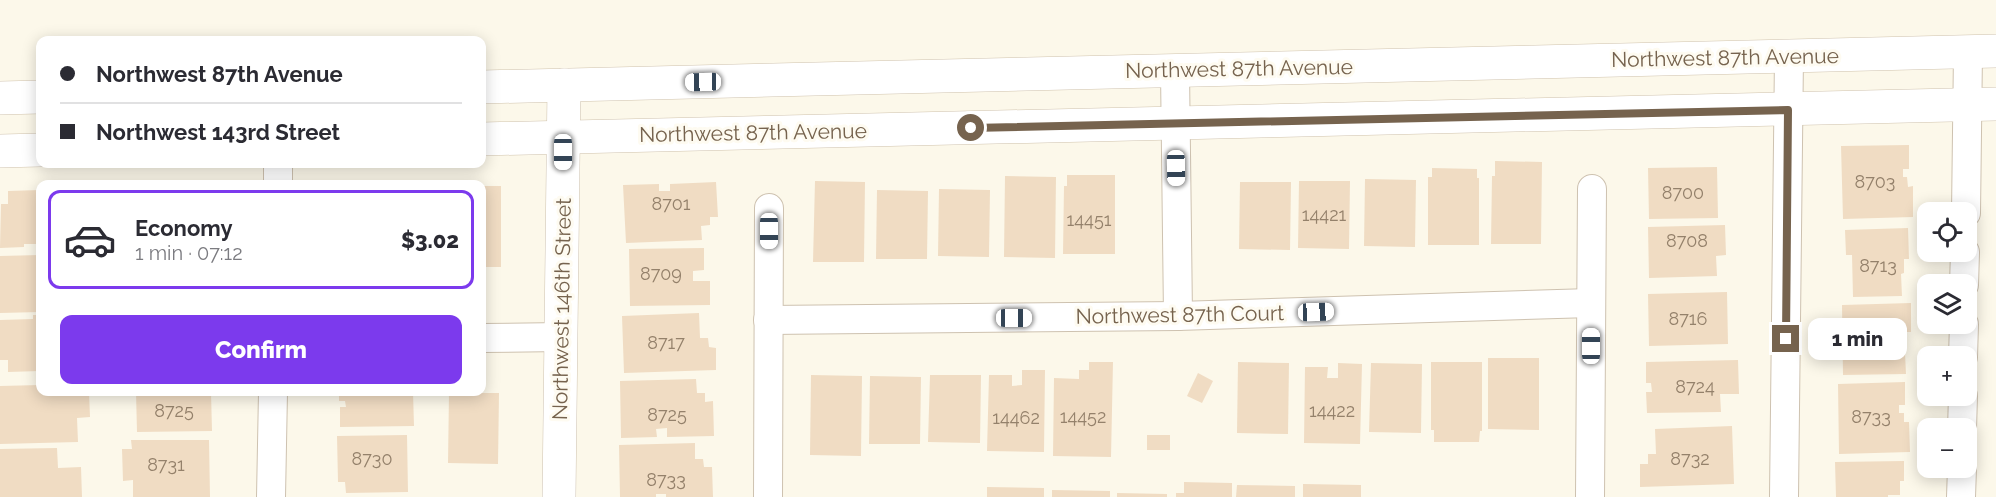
<!DOCTYPE html>
<html lang="en">
<head>
<meta charset="utf-8">
<style>
	body { margin:0; font-family:Raleway,sans-serif; background:#f7f7f7; color:#2b2b33; height:100vh; display:flex; flex-direction:column; font-size:22px; white-space:nowrap }
	* { box-sizing:border-box; margin:0 }
	p { font-size:20px; color:#7c7c81 }
	.icon { flex:none; width:33px; height:33px; fill:none; stroke:currentColor; stroke-width:2; stroke-linecap:round; stroke-linejoin:round }
	.map { position:relative; flex:1; overflow:hidden }
	.sheet { position:absolute; left:36px; top:180px; width:450px; height:216px; display:flex; flex-direction:column; background:#fff; border-radius:12px; box-shadow:0 3px 15px #0003 }
	.sheet>* { flex:none }
	.hud { position:absolute; left:36px; top:36px; width:450px; height:132px; border-radius:12px; box-shadow:0 3px 15px #0003; display:grid; align-content:center; height:132px; padding:0 24px; background:#fff }
	.fabs { position:absolute; left:1917px; top:202px; display:grid; gap:12px }
	.fabs a { display:grid; place-items:center; width:60px; height:60px; border-radius:12px; background:#fff; box-shadow:0 3px 15px #0003; font-size:30px }
	.end { position:absolute; width:27px; height:27px; margin:-14px; border:8px solid #76634e; background:#fff; box-shadow:0 0 0 3px #fff }
	.from { border-radius:50% }
	.bubble { position:absolute; height:42px; border-radius:12px; background:#fff; box-shadow:0 3px 15px #0003; font-size:20px; font-weight:800; line-height:42px; text-align:center }
	.car { position:absolute; width:18px; height:36px; margin:-18px -9px; border-radius:8px; box-shadow:0 0 4px 2px #0007; background:linear-gradient(#fff 24%,#345 0 40%,#fff 0 76%,#345 0 86%,#fff 0) }
	.hud b { display:flex; align-items:center; gap:21px; height:57px; font-size:22px }
	.hud b+b { border-top:2px solid #e1e1e2 }
	.hud i { width:15px; height:15px; background:#2b2b33 }
	ul { padding:10px 0 0; list-style:none }
	li { display:flex; align-items:center; gap:18px; height:99px; margin:0 12px 9px; padding:0 12px; border:3px solid transparent; border-radius:12px }
	li div { flex:1 }
	li b { display:block; font-size:22px }
	li em { font-style:normal; font-weight:800 }
	li.selected { border-color:#7c3aed }
	li>.icon { width:54px; height:54px; stroke-width:1.5 }
	.action { display:flex; gap:12px; margin-top:auto; padding:12px 24px }
	.action a { flex:1; height:69px; border-radius:12px; background:#7c3aed; color:#fff; font-size:24px; font-weight:800; line-height:69px; text-align:center }
	.map>svg:first-child { display:block }
	.building { fill:#f0dcc3 }
	.lines { fill:none; stroke-linecap:round; stroke-linejoin:round }
	.minor-casing { stroke:#cec2b0; stroke-width:30 }
	.tertiary-casing { stroke:#cec2b0; stroke-width:34 }
	.secondary-casing { stroke:#d0c3ae; stroke-width:34 }
	.minor { stroke:#fff; stroke-width:28 }
	.tertiary { stroke:#fff; stroke-width:33 }
	.secondary { stroke:#fff; stroke-width:33 }
	.route { stroke:#76634e; stroke-width:8 }
	.labels { text-anchor:middle; stroke-width:6; stroke-linejoin:round; paint-order:stroke }
	.number-label { font-size:18px; fill:#94816b }
	.street-label { font-size:21px; fill:#76634e; stroke:#fefbf1 }
</style>
</head>
<body>
<div class="map">
<svg width="1996" height="497" viewBox="0 0 1996 497">
	<rect width="100%" height="100%" fill="#fcf8ea"/>
	<!-- building -->
	<g class="building">
		<path d="M1909,145V169H1903V177H1907L1908,187L1913,186V217L1843,219L1841,146Z"/>
		<path d="M1495,161L1542,162L1541,244H1491L1492,176H1495Z"/>
		<path d="M1717,167L1718,218L1649,219L1648,168Z"/>
		<path d="M1432,168L1477,169V178H1479V245H1428V177H1432Z"/>
		<path d="M1067,175H1115V254H1063L1064,186H1067Z"/>
		<path d="M1005,176L1056,177L1055,258L1004,257Z"/>
		<path d="M1365,179L1416,180L1415,247L1364,246Z"/>
		<path d="M416,180V184H370V183Z"/>
		<path d="M815,181L865,182L864,262H813Z"/>
		<path d="M1299,181H1350L1349,249L1298,248Z"/>
		<path d="M716,182L718,217H710V225L701,226L702,240L626,243L623,185L659,184V191H670V184Z"/>
		<path d="M1240,182H1291L1290,250L1239,249Z"/>
		<rect x="482" y="186" width="19" height="81"/>
		<path d="M939,189L990,190L989,257L938,256Z"/>
		<path d="M40,190V244H24V247L0,248L1,204H8V191Z"/>
		<path d="M877,190L928,191L927,259H876Z"/>
		<path d="M1725,225L1726,255L1716,256L1717,276L1649,278L1648,227Z"/>
		<path d="M1908,228L1909,259H1904V273L1901,274L1902,296L1853,297L1852,255H1846L1845,230Z"/>
		<path d="M704,248V270L693,271V281H710V305L630,306L629,249Z"/>
		<path d="M40,255V312L0,313V256Z"/>
		<path d="M1727,292L1728,344L1649,346L1648,294Z"/>
		<path d="M1911,303V332H1893V354L1905,353L1906,374L1843,375L1842,305Z"/>
		<path d="M699,313L700,338H708L709,347L716,348V370L624,373L622,316Z"/>
		<path d="M33,315H40V371L8,372V360H0V320L33,319Z"/>
		<path d="M1488,358H1539V430L1488,429Z"/>
		<path d="M1738,360L1739,394H1720L1721,412L1647,413L1646,392H1652L1651,383H1646V362Z"/>
		<path d="M1089,362H1113L1111,457L1053,456L1054,378L1079,379V370H1089Z"/>
		<path d="M1238,362L1289,363L1288,434L1237,433Z"/>
		<path d="M1431,362H1482V431H1480L1479,442H1434V430H1431Z"/>
		<path d="M1338,363L1362,364L1360,444L1304,443L1305,367H1328L1327,378H1338Z"/>
		<path d="M1371,363L1422,364L1421,433L1369,432Z"/>
		<path d="M1022,370H1045L1044,452L987,451L989,375H1012V386L1022,385Z"/>
		<path d="M1198,373L1213,381L1202,403L1187,396Z"/>
		<path d="M811,375L862,376L861,456L810,455Z"/>
		<path d="M930,375H981L980,443L928,442Z"/>
		<path d="M870,376L921,377L920,444H869Z"/>
		<path d="M696,379L697,393H705V402L713,401L714,436L667,437V428L656,429L657,437L621,438L620,381Z"/>
		<path d="M1905,382V405H1899V413H1904V422H1909L1910,452L1839,454L1838,384Z"/>
		<path d="M40,385V392H89L90,417L77,418L78,442L0,444V386Z"/>
		<path d="M136,392H211L212,431L137,432Z"/>
		<path d="M339,392H413L414,426L340,427V407H346L345,401H339Z"/>
		<path d="M449,393H499L498,464L448,463Z"/>
		<path d="M1732,426L1734,484L1640,487V464H1648V454H1656L1655,429Z"/>
		<path d="M407,435L408,492L346,493L345,482H338L337,436Z"/>
		<rect x="1147" y="435" width="23" height="15"/>
		<path d="M131,440H209L210,497H133V480L123,481L122,449H132Z"/>
		<path d="M695,443V459H703L704,467H712L713,497H666V494H656V497H620L619,445Z"/>
		<path d="M57,448L58,468L81,467L82,497H0V449Z"/>
		<path d="M1904,461V481H1900V495H1888V497H1836L1835,462Z"/>
		<path d="M1184,482L1232,483V497H1176V493H1184Z"/>
		<path d="M1303,484L1361,485V497H1303Z"/>
		<path d="M1237,485L1295,486V497H1236Z"/>
		<path d="M987,487L1044,488V497H987Z"/>
		<path d="M1052,490L1110,491V497H1052Z"/>
		<path d="M1117,493L1167,494V497H1117Z"/>
	</g>
	<g class="lines">
		<!-- minor casing -->
		<g class="minor-casing">
			<g id="minor">
				<path d="M1175,71L1178,316"/>
				<path d="M278,184V164"/>
				<path d="M1966,213L1968,52"/>
				<path d="M1964,285L1965,252"/>
				<path d="M768,320L1178,316L1591,303"/>
				<path d="M482,338L562,337"/>
				<path d="M1963,357L1964,324"/>
				<path d="M1962,429L1963,396"/>
				<path d="M271,497L273,392"/>
				<path d="M768,497L769,208"/>
				<path d="M1590,497L1592,189"/>
				<path d="M1784,497L1789,56"/>
				<path d="M1961,497L1962,468"/>
			</g>
		</g>
		<!-- tertiary casing -->
		<g class="tertiary-casing">
			<path id="tertiary" d="M559,497L564,85"/>
		</g>
		<!-- secondary casing -->
		<g class="secondary-casing">
			<g id="secondary">
				<path d="M482,87L1996,51"/>
				<path d="M0,98L40,97"/>
				<path d="M482,139L1996,104"/>
				<path d="M0,151L40,150"/>
			</g>
		</g>
		<!-- minor -->
		<use href="#minor" class="minor"/>
		<!-- tertiary -->
		<use href="#tertiary" class="tertiary"/>
		<!-- secondary -->
		<use href="#secondary" class="secondary"/>
	</g>
	<g class="lines">
		<!-- route -->
		<path class="route" d="M971,128L1788,110L1786,339"/>
	</g>
	<g class="labels">
		<!-- number labels -->
		<g class="number-label">
			<text x="1875" y="188">8703</text>
			<text x="1683" y="199">8700</text>
			<text x="671" y="210">8701</text>
			<text x="1324" y="221">14421</text>
			<text x="1089" y="226">14451</text>
			<text x="1687" y="247">8708</text>
			<text x="1878" y="272">8713</text>
			<text x="661" y="280">8709</text>
			<text x="1688" y="325">8716</text>
			<text x="666" y="349">8717</text>
			<text x="1695" y="393">8724</text>
			<text x="174" y="417">8725</text>
			<text x="1332" y="417">14422</text>
			<text x="667" y="421">8725</text>
			<text x="1083" y="423">14452</text>
			<text x="1871" y="423">8733</text>
			<text x="1016" y="424">14462</text>
			<text x="372" y="465">8730</text>
			<text x="1690" y="465">8732</text>
			<text x="166" y="471">8731</text>
			<text x="666" y="486">8733</text>
		</g>
		<!-- street labels -->
		<g class="street-label">
			<text transform="translate(1725 58) rotate(-1)" y="7">Northwest 87th Avenue</text>
			<text transform="translate(1239 69) rotate(-1)" y="7">Northwest 87th Avenue</text>
			<text transform="translate(753 133) rotate(-1)" y="7">Northwest 87th Avenue</text>
			<text transform="translate(562 309) rotate(-89)" y="7">Northwest 146th Street</text>
			<text transform="translate(1180 315) rotate(-1)" y="7">Northwest 87th Court</text>
		</g>
	</g>
</svg>
<div class="fabs">
<a><svg class="icon" aria-label="locate" viewBox="0 0 24 24"><circle cx="12" cy="12" r="6"/><path d="M12 2v4M12 18v4M2 12h4M18 12h4"/></svg></a>
<a><svg class="icon" aria-label="layers" viewBox="0 0 24 24"><path d="M12 4l9 5-9 5-9-5zM3 14l9 5 9-5"/></svg></a>
<a>+</a>
<a>−</a>
</div>
<i class="end from" style="left:971px;top:128px"></i>
<i class="end" style="left:1786px;top:339px"></i>
<div class="bubble" style="left:1808px;top:318px;width:99px">1 min</div>
<i class="car" style="left:703px;top:82px;rotate:269deg"></i>
<i class="car" style="left:563px;top:152px;rotate:180deg"></i>
<i class="car" style="left:1176px;top:168px;rotate:179deg"></i>
<i class="car" style="left:769px;top:231px;rotate:180deg"></i>
<i class="car" style="left:1316px;top:312px;rotate:88deg"></i>
<i class="car" style="left:1014px;top:318px;rotate:90deg"></i>
<i class="car" style="left:1591px;top:346px;rotate:0deg"></i>
<div class="hud">
<b><i class="from"></i>Northwest 87th Avenue</b>
<b><i></i>Northwest 143rd Street</b>
</div>
<section class="sheet">
<ul>
<li class="selected"><svg class="icon" aria-label="car" viewBox="0 0 24 24"><path d="M5 17H2v-5l4-1 3-4h7l3 4 3 1v5h-3M9 17h6M6 11h13"/><circle cx="7" cy="17" r="2"/><circle cx="17" cy="17" r="2"/></svg><div><b>Economy</b><p>1 min · 07:12</p></div><em>$3.02</em></li>
</ul>
<div class="action"><a>Confirm</a></div>
</section>
</div>
</body>
</html>
